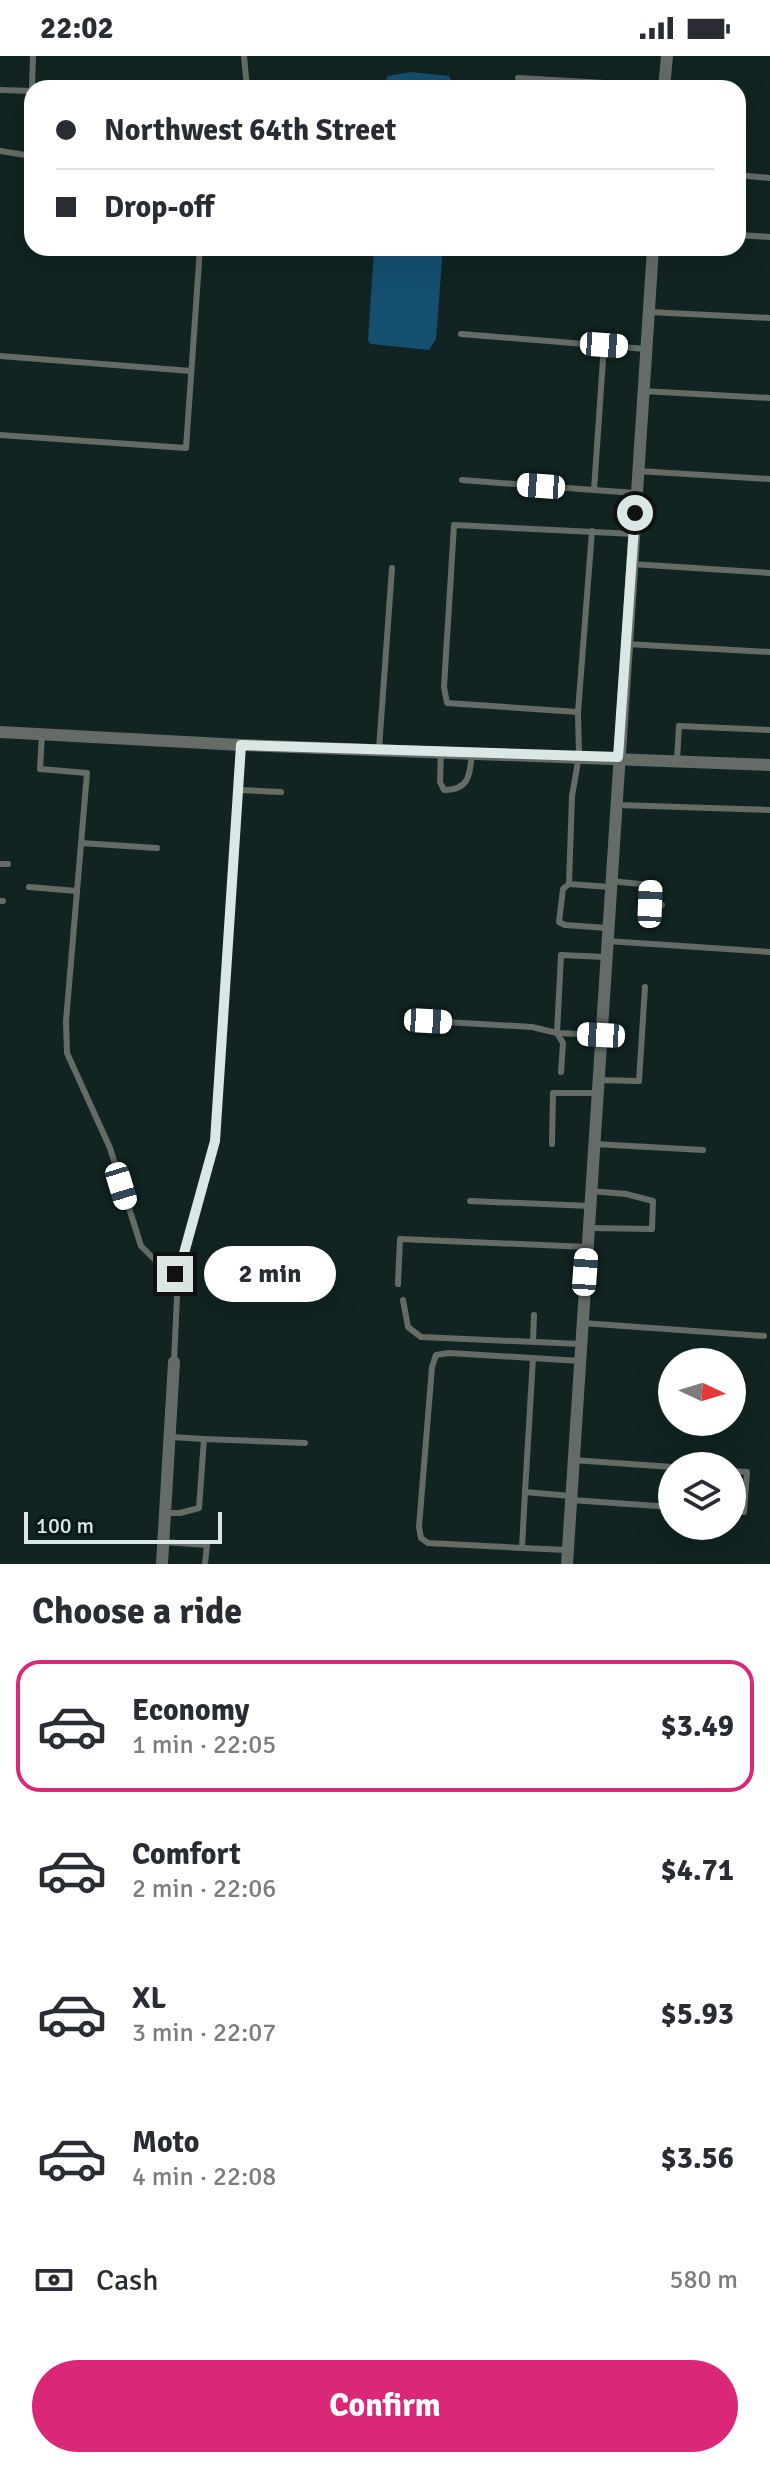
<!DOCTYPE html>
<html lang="en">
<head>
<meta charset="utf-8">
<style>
	body { margin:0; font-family:Signika,sans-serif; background:#f2f2f3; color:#2b2b33; height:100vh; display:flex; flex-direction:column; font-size:30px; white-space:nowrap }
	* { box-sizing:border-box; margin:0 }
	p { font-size:26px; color:#7c7c81 }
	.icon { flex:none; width:44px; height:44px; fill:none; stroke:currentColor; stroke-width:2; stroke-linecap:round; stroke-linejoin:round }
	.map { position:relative; height:1508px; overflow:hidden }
	.sheet { display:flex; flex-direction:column; background:#fff; flex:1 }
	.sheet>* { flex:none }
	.hud { position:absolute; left:24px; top:24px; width:722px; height:176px; border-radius:24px; box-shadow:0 8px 32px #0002; display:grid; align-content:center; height:176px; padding:0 32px; background:#fff }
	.needle { width:52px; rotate:94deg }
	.buttons { position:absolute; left:658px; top:1292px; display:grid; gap:16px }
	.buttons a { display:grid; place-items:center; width:88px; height:88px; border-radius:50%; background:#fff; box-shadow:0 8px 32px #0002; font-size:40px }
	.scale { position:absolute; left:24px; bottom:20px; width:198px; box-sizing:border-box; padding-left:8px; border:4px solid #dbe7e4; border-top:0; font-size:22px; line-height:28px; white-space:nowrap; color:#dbe7e4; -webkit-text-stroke:6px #071a17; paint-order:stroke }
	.end { position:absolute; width:36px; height:36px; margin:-18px; border:10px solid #dbe7e4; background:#111; box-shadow:0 0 0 4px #111 }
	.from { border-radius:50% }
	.bubble { position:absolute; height:56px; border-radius:28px; background:#fff; box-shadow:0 8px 32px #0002; font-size:26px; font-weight:800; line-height:56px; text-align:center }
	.car { position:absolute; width:24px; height:48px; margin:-24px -12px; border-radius:10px; box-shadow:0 0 6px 2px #0007; background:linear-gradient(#fff 24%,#345 0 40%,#fff 0 76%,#345 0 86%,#fff 0) }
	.hud b { display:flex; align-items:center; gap:28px; height:76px; font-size:30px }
	.hud b+b { border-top:2px solid #e1e1e2 }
	.hud i { width:20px; height:20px; background:#2b2b33 }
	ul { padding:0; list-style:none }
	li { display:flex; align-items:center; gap:24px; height:132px; margin:0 16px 12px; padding:0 16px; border:4px solid transparent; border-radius:24px }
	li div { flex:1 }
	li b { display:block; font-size:30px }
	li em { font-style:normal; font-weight:800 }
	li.active { border-color:#db2777 }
	li>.icon { width:72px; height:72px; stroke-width:1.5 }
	h2 { padding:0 32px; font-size:36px; line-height:96px }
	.pay { display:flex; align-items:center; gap:20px; height:88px; padding:0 32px; font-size:30px }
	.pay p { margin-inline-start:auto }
	.button { display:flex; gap:16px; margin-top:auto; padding:16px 32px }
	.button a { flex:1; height:92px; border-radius:48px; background:#db2777; color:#fff; font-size:32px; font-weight:800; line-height:92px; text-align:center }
	.status { display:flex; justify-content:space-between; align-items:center; height:56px; padding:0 40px; background:#fff; direction:ltr }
	.status svg { height:22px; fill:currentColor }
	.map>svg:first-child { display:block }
	.water { fill:#144f70 }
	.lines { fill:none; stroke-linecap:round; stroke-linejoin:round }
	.service { stroke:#656c67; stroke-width:6 }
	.minor { stroke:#656c67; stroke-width:12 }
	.route { stroke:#dbe7e4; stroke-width:10 }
</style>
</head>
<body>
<div class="status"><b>22:02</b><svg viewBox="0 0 49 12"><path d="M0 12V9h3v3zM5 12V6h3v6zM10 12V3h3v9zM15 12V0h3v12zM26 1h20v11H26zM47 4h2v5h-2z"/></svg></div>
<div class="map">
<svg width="770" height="1508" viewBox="0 0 770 1508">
	<rect width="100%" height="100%" fill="#112421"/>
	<!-- water -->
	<g class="water">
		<path d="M410,16L449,20L455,32H385L387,20Z"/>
		<path d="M374,192H443L436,283L429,294L371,288L368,285Z"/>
	</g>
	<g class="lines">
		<!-- service -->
		<g class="service">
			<path d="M244,0L247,32"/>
			<path d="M518,22L691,32"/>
			<path d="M32,32L33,0"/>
			<path d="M0,34L32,35"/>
			<path d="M0,95L32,100"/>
			<path d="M738,119L770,122"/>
			<path d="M738,179L770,181"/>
			<path d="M649,256L770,262"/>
			<path d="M461,278L646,293"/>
			<path d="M604,289L594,434L636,437"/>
			<path d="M0,300L191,315"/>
			<path d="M643,335L770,342"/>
			<path d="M0,379L186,392L200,192"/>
			<path d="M638,415L770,423"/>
			<path d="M462,424L594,434"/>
			<path d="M632,508L770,517"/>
			<path d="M626,588L770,596"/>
			<path d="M578,656L592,475"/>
			<path d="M379,693L392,512"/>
			<path d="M441,695L440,726L444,734C470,734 470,718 472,696"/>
			<path d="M677,704L679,670L770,674"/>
			<path d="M238,734L281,736"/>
			<path d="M618,749L770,754"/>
			<path d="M81,787L157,792"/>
			<path d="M0,808H8"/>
			<path d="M610,825L651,829L650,848L662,849"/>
			<path d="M569,828L563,833L559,866L565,869L607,872"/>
			<path d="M29,831L77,835L87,717L40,713L42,678"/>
			<path d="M610,831L569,828L572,740L579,700L578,656L447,647L444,631L454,469L634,478"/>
			<path d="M77,835L66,965L67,997L110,1092L141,1190L160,1209L178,1219"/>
			<path d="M0,845H3"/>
			<path d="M607,885L770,896"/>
			<path d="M428,965L532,971L557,977L563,987L561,1016"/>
			<path d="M601,979L557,977L561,899L605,901"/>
			<path d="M598,1024L639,1025L645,931"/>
			<path d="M552,1088L553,1037H597"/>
			<path d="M594,1088L703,1094"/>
			<path d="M470,1145L590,1150"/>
			<path d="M588,1172L652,1173L653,1145L626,1138L591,1135"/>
			<path d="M398,1228L400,1183L587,1191"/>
			<path d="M403,1244L408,1271L421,1281L581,1288"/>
			<path d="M582,1267L764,1280"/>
			<path d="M533,1285L534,1259"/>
			<path d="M174,1306L178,1219L215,1085L241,689"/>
			<path d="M204,1383L305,1387"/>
			<path d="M573,1404L672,1411"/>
			<path d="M732,1415L747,1416L744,1456L732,1455"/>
			<path d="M525,1436L522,1492L567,1494"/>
			<path d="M571,1440L525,1436L533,1302L580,1305"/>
			<path d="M571,1444L672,1451"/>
			<path d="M165,1457H180L199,1452L204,1383L171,1381"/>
			<path d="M164,1486L207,1489L205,1508"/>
			<path d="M522,1492L428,1487L421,1482L419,1471L432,1311L436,1299L449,1297L533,1302"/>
		</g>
		<!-- minor -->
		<g class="minor">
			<path d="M664,32L667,0"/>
			<path d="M0,676L241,689L770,709"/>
			<path d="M162,1508L174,1306"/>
			<path d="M567,1508L653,192"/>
		</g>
	</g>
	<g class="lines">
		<!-- route -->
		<path class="route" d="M175,1218L178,1219L215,1085L241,689L618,701L635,457"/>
	</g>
</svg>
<div class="buttons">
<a><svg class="needle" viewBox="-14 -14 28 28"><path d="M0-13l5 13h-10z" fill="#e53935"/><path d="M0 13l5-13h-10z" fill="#7c7c81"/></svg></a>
<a><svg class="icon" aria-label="layers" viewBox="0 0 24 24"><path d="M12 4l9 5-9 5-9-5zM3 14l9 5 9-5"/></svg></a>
</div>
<div class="scale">100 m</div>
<i class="end from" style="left:635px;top:457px"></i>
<i class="end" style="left:175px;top:1218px"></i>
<div class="bubble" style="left:204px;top:1190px;width:132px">2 min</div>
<i class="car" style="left:604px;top:289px;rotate:94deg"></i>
<i class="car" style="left:541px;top:430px;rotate:274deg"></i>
<i class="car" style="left:650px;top:848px;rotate:2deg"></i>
<i class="car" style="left:428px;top:965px;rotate:93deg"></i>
<i class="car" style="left:601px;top:979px;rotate:273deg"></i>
<i class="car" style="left:121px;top:1130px;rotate:163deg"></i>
<i class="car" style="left:585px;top:1216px;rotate:4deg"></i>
<div class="hud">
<b><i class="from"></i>Northwest 64th Street</b>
<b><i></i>Drop-off</b>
</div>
</div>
<section class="sheet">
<h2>Choose a ride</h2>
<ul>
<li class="active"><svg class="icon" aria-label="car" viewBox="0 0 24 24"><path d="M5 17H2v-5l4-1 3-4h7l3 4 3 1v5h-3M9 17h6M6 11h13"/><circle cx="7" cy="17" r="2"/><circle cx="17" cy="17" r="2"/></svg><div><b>Economy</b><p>1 min · 22:05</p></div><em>$3.49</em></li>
<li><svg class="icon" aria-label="car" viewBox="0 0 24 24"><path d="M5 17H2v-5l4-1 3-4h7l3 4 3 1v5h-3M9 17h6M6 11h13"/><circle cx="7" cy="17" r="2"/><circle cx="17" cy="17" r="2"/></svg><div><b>Comfort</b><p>2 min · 22:06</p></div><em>$4.71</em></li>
<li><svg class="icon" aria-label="car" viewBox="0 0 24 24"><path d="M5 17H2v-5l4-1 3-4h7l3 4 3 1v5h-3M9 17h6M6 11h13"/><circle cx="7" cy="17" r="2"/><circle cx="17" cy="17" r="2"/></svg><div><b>XL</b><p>3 min · 22:07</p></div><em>$5.93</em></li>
<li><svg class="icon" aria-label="car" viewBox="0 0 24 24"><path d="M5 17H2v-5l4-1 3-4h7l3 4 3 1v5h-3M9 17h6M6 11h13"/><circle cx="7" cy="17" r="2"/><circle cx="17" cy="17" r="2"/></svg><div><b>Moto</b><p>4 min · 22:08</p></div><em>$3.56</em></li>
</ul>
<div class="pay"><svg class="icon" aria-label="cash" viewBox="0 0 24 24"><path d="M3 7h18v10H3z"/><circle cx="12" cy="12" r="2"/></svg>Cash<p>580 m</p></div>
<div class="button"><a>Confirm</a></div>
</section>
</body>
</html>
